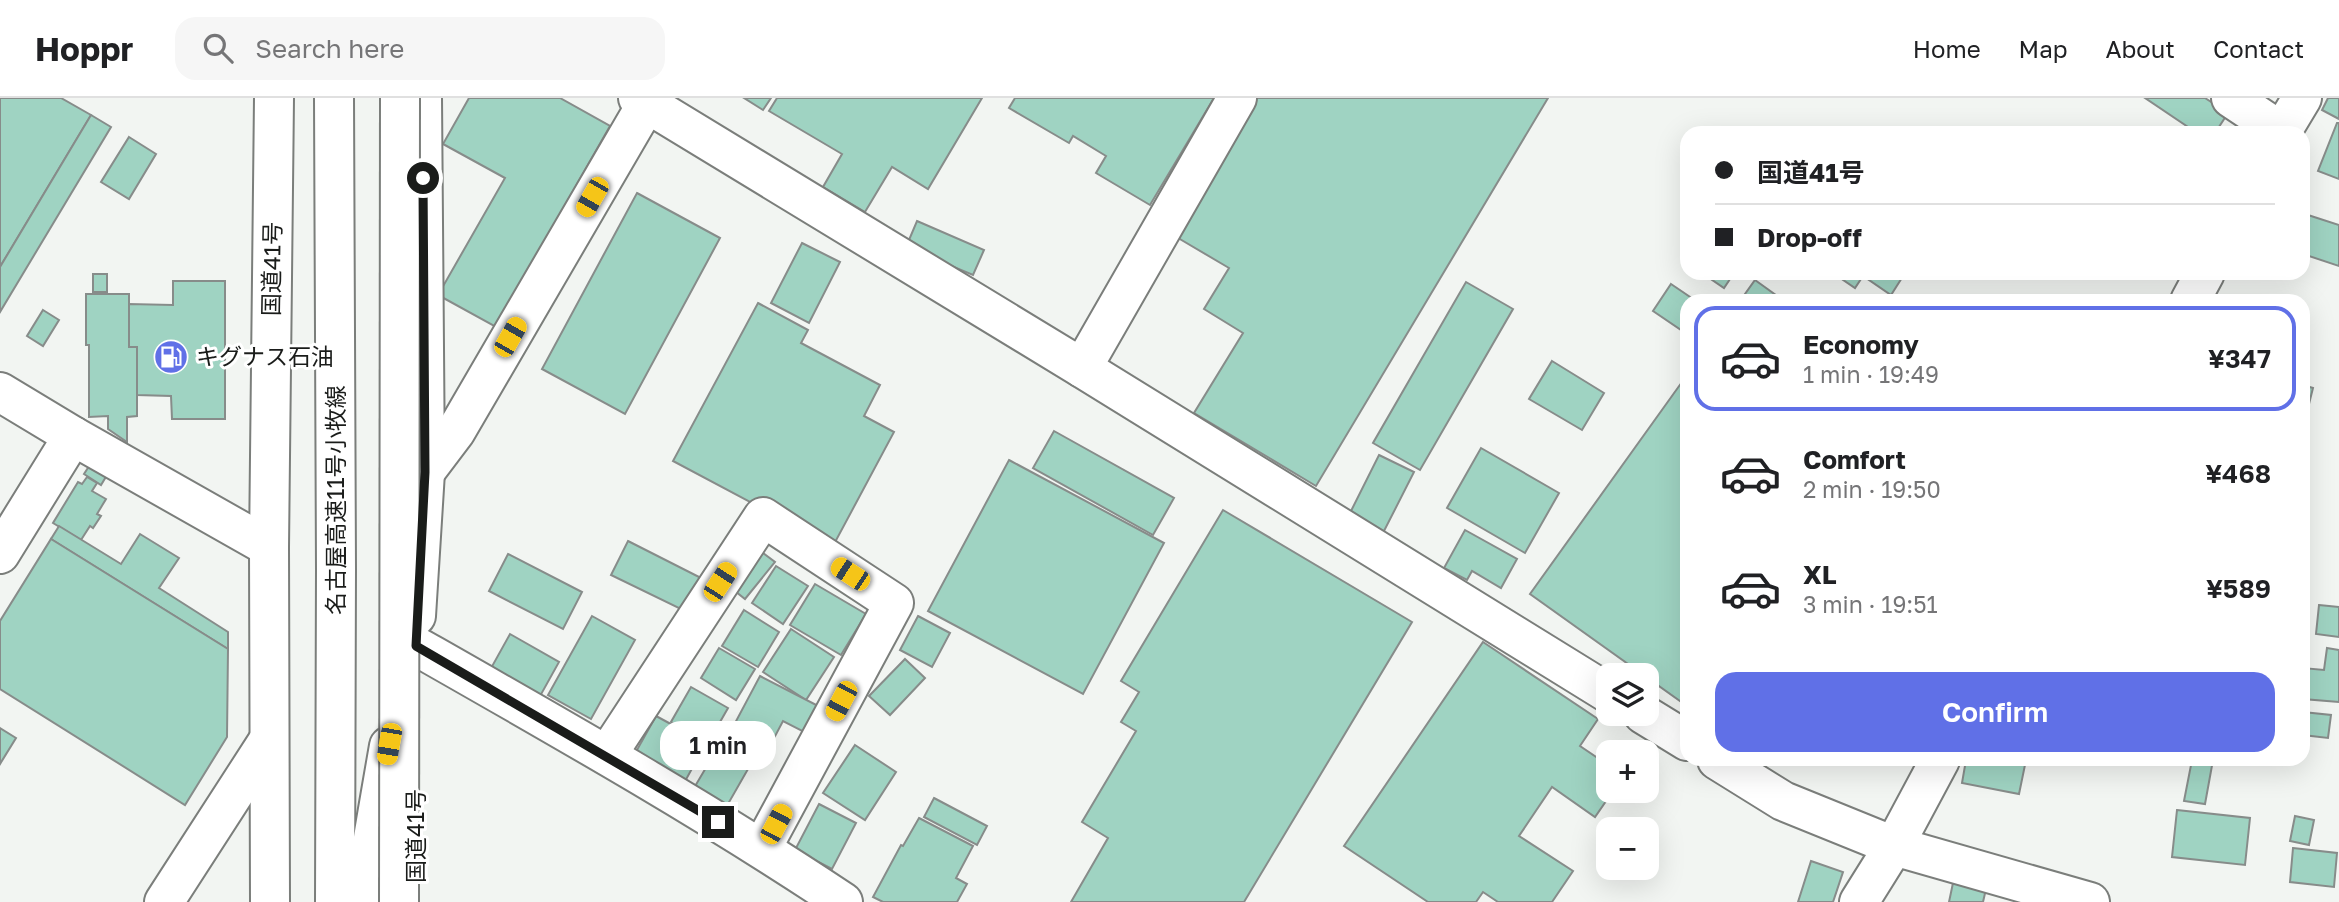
<!DOCTYPE html>
<html lang="en">
<head>
<meta charset="utf-8">
<style>
	body { margin:0; font-family:"Golos Text","Noto Sans JP",sans-serif; background:#f6f6f6; color:#202124; height:100vh; display:flex; flex-direction:column; font-size:26px; white-space:nowrap }
	* { box-sizing:border-box; margin:0 }
	p { font-size:23px; color:#757577 }
	.icon { flex:none; width:38px; height:38px; fill:none; stroke:currentColor; stroke-width:2; stroke-linecap:round; stroke-linejoin:round }
	.map { position:relative; flex:1; overflow:hidden }
	.drawer { position:absolute; left:1680px; top:196px; width:630px; height:472px; display:flex; flex-direction:column; background:#fff; border-radius:21px; box-shadow:0 7px 28px #0002 }
	.drawer>* { flex:none }
	.banner { position:absolute; left:1680px; top:28px; width:630px; height:154px; border-radius:21px; box-shadow:0 7px 28px #0002; display:grid; align-content:center; height:154px; padding:0 35px; background:#fff }
	.controls { position:absolute; left:1596px; top:565px; display:grid; gap:14px }
	.controls a { display:grid; place-items:center; width:63px; height:63px; border-radius:14px; background:#fff; box-shadow:0 7px 28px #0002; font-size:35px }
	.end { position:absolute; width:32px; height:32px; margin:-16px; border:9px solid #1a1c1a; background:#fff; box-shadow:0 0 0 4px #fff }
	.from { border-radius:50% }
	.bubble { position:absolute; height:49px; border-radius:21px; background:#fff; box-shadow:0 7px 28px #0002; font-size:23px; font-weight:600; line-height:49px; text-align:center }
	.car { position:absolute; width:21px; height:42px; margin:-21px -10px; border-radius:9px; box-shadow:0 0 5px 2px #0007; background:linear-gradient(#f5c518 24%,#345 0 40%,#f5c518 0 76%,#345 0 86%,#f5c518 0) }
	.banner b { display:flex; align-items:center; gap:24px; height:66px; font-size:26px }
	.banner b+b { border-top:2px solid #e0e0e0 }
	.banner i { width:18px; height:18px; background:#202124 }
	ul { padding:12px 0 0; list-style:none }
	li { display:flex; align-items:center; gap:21px; height:105px; margin:0 14px 10px; padding:0 21px; border:4px solid transparent; border-radius:21px }
	li div { flex:1 }
	li b { display:block; font-size:26px }
	li em { font-style:normal; font-weight:600 }
	li.current { border-color:#6070e7 }
	li>.icon { width:63px; height:63px; stroke-width:1.5 }
	.cta { display:flex; gap:14px; margin-top:auto; padding:14px 35px }
	.cta a { flex:1; height:80px; border-radius:21px; background:#6070e7; color:#fff; font-size:28px; font-weight:600; line-height:80px; text-align:center }
	header { display:flex; align-items:center; gap:42px; box-sizing:border-box; height:98px; padding:0 35px; background:#fff; border-bottom:2px solid #e0e0e0 }
	header strong { font-size:33px }
	nav { display:flex; gap:38px; margin-inline-start:auto; font-size:24px }
	.search { width:490px; height:63px; background:#f6f6f6; display:flex; align-items:center; gap:18px; box-sizing:border-box; padding:0 24px; border-radius:21px; color:#757577; font-size:26px }
	.map>svg:first-child { display:block }
	.building { fill:#9fd3c2; stroke:#878c8a; stroke-width:2 }
	.lines { fill:none; stroke-linecap:round; stroke-linejoin:round }
	.minor-casing { stroke:#7b7e7b; stroke-width:42 }
	.tertiary-casing { stroke:#7b7e7b; stroke-width:42 }
	.secondary-casing { stroke:#7b7e7b; stroke-width:42 }
	.trunk-casing { stroke:#7b7e7b; stroke-width:42 }
	.motorway-casing { stroke:#7b7e7b; stroke-width:42 }
	.minor { stroke:#fff; stroke-width:38 }
	.tertiary { stroke:#fff; stroke-width:38 }
	.secondary { stroke:#fff; stroke-width:38 }
	.trunk { stroke:#fff; stroke-width:38 }
	.motorway { stroke:#fff; stroke-width:38 }
	.motorway-bridge-casing { stroke:#7b7e7b; stroke-width:42; stroke-linecap:butt }
	.motorway-bridge { stroke:#fff; stroke-width:38 }
	.route { stroke:#1a1c1a; stroke-width:9 }
	.labels { text-anchor:middle; stroke-width:6; stroke-linejoin:round; paint-order:stroke }
	.street-label { font-size:23px; fill:#1a1c1a; stroke:#fff }
	.poi-label { font-size:23px; fill:#1a1c1a; stroke:#fff; text-anchor:start }
</style>
</head>
<body>
<header>
<strong>Hoppr</strong>
<div class="search"><svg class="icon" aria-label="search" viewBox="0 0 24 24"><circle cx="10" cy="10" r="6"/><path d="M15 15l6 6"/></svg>Search here</div>
<nav><a>Home</a><a>Map</a><a>About</a><a>Contact</a></nav>
</header>
<div class="map">
<svg width="2339" height="804" viewBox="0 0 2339 804">
	<rect width="100%" height="100%" fill="#f2f5f2"/>
	<!-- building -->
	<g class="building">
		<path d="M0,0H61L91,17L0,169Z"/>
		<path d="M469,0H560L610,28L496,229L438,197L505,80L443,46Z"/>
		<path d="M744,0H771L763,12Z"/>
		<path d="M777,0H982L928,91L892,69L865,114L823,89L842,56L769,13Z"/>
		<path d="M1015,0H1214L1150,107L1096,75L1106,58L1073,38L1069,45L1009,10Z"/>
		<path d="M1255,0H1548L1316,388L1194,315L1243,235L1204,211L1229,170L1173,137Z"/>
		<path d="M2145,0H2205L2228,15L2215,35H2197Z"/>
		<path d="M2328,0H2339V21L2322,12Z"/>
		<path d="M91,17L111,29L0,214V169Z"/>
		<path d="M2337,25H2339V81L2318,73Z"/>
		<path d="M129,39L156,56L129,101L101,84Z"/>
		<path d="M637,95L720,140L625,316L542,271Z"/>
		<path d="M2308,117L2339,127V168L2303,156V134Z"/>
		<path d="M917,123L984,152L973,177L906,149Z"/>
		<path d="M802,145L840,164L809,225L771,205Z"/>
		<path d="M1702,175H1734L1724,190Z"/>
		<path d="M1833,175H1905L1891,197L1863,178L1855,190Z"/>
		<rect x="93" y="176" width="14" height="18"/>
		<path d="M1755,182L1784,203H1740Z"/>
		<path d="M173,183H225V321H172L171,298L137,297V249H129V206L173,207Z"/>
		<path d="M1466,184L1513,211L1420,372L1373,345Z"/>
		<path d="M1671,186L1696,203H1687V236L1653,213Z"/>
		<path d="M86,196H129V249H137V318L127,319V344L108,331V318L89,319V247H86Z"/>
		<path d="M758,205L808,232L801,245L880,287L864,318L894,334L833,448L673,363Z"/>
		<path d="M43,212L59,222L43,248L27,238Z"/>
		<path d="M1552,263L1604,295L1582,332L1529,301Z"/>
		<path d="M1687,277V608L1530,496Z"/>
		<path d="M2303,287L2313,290L2303,330Z"/>
		<path d="M1054,333L1174,400L1153,437L1033,370Z"/>
		<path d="M1481,350L1559,395L1525,455L1447,410Z"/>
		<path d="M1379,357L1414,374L1383,435L1349,417Z"/>
		<path d="M93,362L110,372L101,387L84,376Z"/>
		<path d="M1009,362L1164,445L1083,596L928,513Z"/>
		<path d="M87,379L97,385L92,393L106,401L97,416L101,418L93,430L90,428L81,442L53,425L78,384L82,386Z"/>
		<path d="M1223,412L1412,524L1244,804H1071L1108,740L1082,724L1136,633L1121,624L1139,594L1121,583Z"/>
		<path d="M59,428L121,466L140,436L179,460L159,490L228,534V551L51,441Z"/>
		<path d="M1465,432L1517,461L1501,490L1472,473L1467,482L1444,470Z"/>
		<path d="M51,441L228,551L227,639L185,707L0,591V523Z"/>
		<path d="M628,443L705,482L689,515L611,477Z"/>
		<path d="M759,452L775,464L745,501L730,489Z"/>
		<path d="M508,456L582,494L563,531L489,493Z"/>
		<path d="M776,468L808,488L783,526L752,505Z"/>
		<path d="M815,486L866,516L841,557L790,527Z"/>
		<path d="M2319,507L2339,509V539L2316,536Z"/>
		<path d="M744,512L779,534L758,569L722,548Z"/>
		<path d="M592,518L635,542L591,621L548,597Z"/>
		<path d="M918,518L950,535L932,569L900,552Z"/>
		<path d="M791,531L834,559L806,602L763,574Z"/>
		<path d="M510,536L559,564L539,600L490,572Z"/>
		<path d="M1483,544L1598,621L1580,648L1608,667V693H1613L1595,719L1552,689L1519,738L1573,773L1552,804H1498L1483,794L1476,804H1428L1344,748Z"/>
		<path d="M719,550L755,571L736,602L701,580Z"/>
		<path d="M2327,550L2339,552V604L2303,601V570L2324,572Z"/>
		<path d="M905,561L925,580L890,617L869,598Z"/>
		<path d="M760,578L826,612L812,638L783,623L763,661L726,642Z"/>
		<path d="M691,589L728,610L708,645L671,624Z"/>
		<path d="M2303,614L2331,617L2328,640L2303,637Z"/>
		<path d="M656,618L706,645L683,687L633,659Z"/>
		<path d="M0,630L16,640L0,666Z"/>
		<path d="M720,646L752,664L724,713L691,695Z"/>
		<path d="M855,647L896,674L865,722L823,695Z"/>
		<path d="M1966,662H2026L2019,696L1962,685Z"/>
		<path d="M2192,662H2213L2205,706L2184,703Z"/>
		<path d="M934,700L987,728L977,747L924,719Z"/>
		<path d="M819,706L856,725L832,771L795,752Z"/>
		<path d="M2177,712L2250,720L2245,767L2172,759Z"/>
		<path d="M2295,718L2314,722L2309,747L2290,743Z"/>
		<path d="M919,720L973,748L956,780L967,786L957,804H883L873,799L901,747L903,748Z"/>
		<path d="M2293,750L2337,755L2334,789L2290,784Z"/>
		<path d="M1811,763L1843,774L1833,804H1798Z"/>
		<path d="M1953,785L1986,791L1983,804H1949Z"/>
	</g>
	<g class="lines">
		<!-- minor casing -->
		<g class="minor-casing">
			<g id="minor">
				<path d="M2231,0L2282,34"/>
				<path d="M1082,270L1237,0"/>
				<path d="M0,294L73,338L0,456"/>
				<path d="M73,338L269,449"/>
				<path d="M425,374L456,333L650,0"/>
				<path d="M416,548C560,630 705,712 843,804"/>
				<path d="M607,657L763,419L894,505L762,750"/>
				<path d="M164,804L268,643"/>
			</g>
		</g>
		<!-- tertiary casing -->
		<g class="tertiary-casing">
			<g id="tertiary">
				<path d="M638,0L1082,270L1608,595"/>
				<path d="M1643,616L1687,643"/>
				<path d="M1717,662L1783,703L1894,748L2090,804"/>
			</g>
		</g>
		<!-- secondary casing -->
		<g class="secondary-casing">
			<g id="secondary">
				<path d="M2281,35L2302,0"/>
				<path d="M2190,203L2205,175"/>
				<path d="M1859,804L1894,748L1940,662"/>
			</g>
		</g>
		<!-- trunk casing -->
		<g class="trunk-casing">
			<g id="trunk">
				<path d="M416,518L425,374L422,0"/>
				<path d="M270,804L269,449L274,0"/>
			</g>
		</g>
		<!-- motorway casing -->
		<g class="motorway-casing">
			<g id="motorway">
				<path d="M334,0L336,471L335,804"/>
				<path d="M362,804L389,648"/>
			</g>
		</g>
		<!-- minor -->
		<use href="#minor" class="minor"/>
		<!-- tertiary -->
		<use href="#tertiary" class="tertiary"/>
		<!-- secondary -->
		<use href="#secondary" class="secondary"/>
		<!-- trunk -->
		<use href="#trunk" class="trunk"/>
		<!-- motorway -->
		<use href="#motorway" class="motorway"/>
		<!-- motorway-bridge casing -->
		<g class="motorway-bridge-casing">
			<path id="motorway-bridge" d="M399,804L400,0"/>
		</g>
		<!-- motorway-bridge -->
		<use href="#motorway-bridge" class="motorway-bridge"/>
	</g>
	<g class="lines">
		<!-- route -->
		<path class="route" d="M423,80L425,374L416,548L718,724"/>
	</g>
	<!-- icons -->
	<defs>
		<g id="fuel-disc" transform="scale(1.75)"><circle r="9.5" fill="#6070e7" stroke="#fff"/><path d="M-5.5-6h7V0h2V4h1.3V-2.5L3-4.5l.8-.8L6-3V5H2.5V1h-1V6h-7ZM-4.2-4.7v3.2H.2V-4.7Z" fill="#fff"/></g>
	</defs>
	<g fill-rule="evenodd">
		<use href="#fuel-disc" x="171" y="259"/>
	</g>
	<g class="labels">
		<!-- street labels -->
		<g class="street-label">
			<text transform="translate(272 171) rotate(-89)" y="8">国道41号</text>
			<text transform="translate(336 402) rotate(-90)" y="8">名古屋高速11号小牧線</text>
			<text transform="translate(416 738) rotate(-90)" y="8">国道41号</text>
		</g>
		<!-- poi labels -->
		<g class="poi-label">
			<text x="196" y="267">キグナス石油</text>
		</g>
	</g>
</svg>
<div class="controls">
<a><svg class="icon" aria-label="layers" viewBox="0 0 24 24"><path d="M12 4l9 5-9 5-9-5zM3 14l9 5 9-5"/></svg></a>
<a>+</a>
<a>−</a>
</div>
<i class="end from" style="left:423px;top:80px"></i>
<i class="end" style="left:718px;top:724px"></i>
<div class="bubble" style="left:660px;top:623px;width:116px">1 min</div>
<i class="car" style="left:592px;top:99px;rotate:210deg"></i>
<i class="car" style="left:510px;top:239px;rotate:30deg"></i>
<i class="car" style="left:850px;top:476px;rotate:303deg"></i>
<i class="car" style="left:720px;top:484px;rotate:33deg"></i>
<i class="car" style="left:841px;top:603px;rotate:208deg"></i>
<i class="car" style="left:389px;top:646px;rotate:190deg"></i>
<i class="car" style="left:776px;top:726px;rotate:28deg"></i>
<div class="banner">
<b><i class="from"></i>国道41号</b>
<b><i></i>Drop-off</b>
</div>
<section class="drawer">
<ul>
<li class="current"><svg class="icon" aria-label="car" viewBox="0 0 24 24"><path d="M5 17H2v-5l4-1 3-4h7l3 4 3 1v5h-3M9 17h6M6 11h13"/><circle cx="7" cy="17" r="2"/><circle cx="17" cy="17" r="2"/></svg><div><b>Economy</b><p>1 min · 19:49</p></div><em>¥347</em></li>
<li><svg class="icon" aria-label="car" viewBox="0 0 24 24"><path d="M5 17H2v-5l4-1 3-4h7l3 4 3 1v5h-3M9 17h6M6 11h13"/><circle cx="7" cy="17" r="2"/><circle cx="17" cy="17" r="2"/></svg><div><b>Comfort</b><p>2 min · 19:50</p></div><em>¥468</em></li>
<li><svg class="icon" aria-label="car" viewBox="0 0 24 24"><path d="M5 17H2v-5l4-1 3-4h7l3 4 3 1v5h-3M9 17h6M6 11h13"/><circle cx="7" cy="17" r="2"/><circle cx="17" cy="17" r="2"/></svg><div><b>XL</b><p>3 min · 19:51</p></div><em>¥589</em></li>
</ul>
<div class="cta"><a>Confirm</a></div>
</section>
</div>
</body>
</html>
